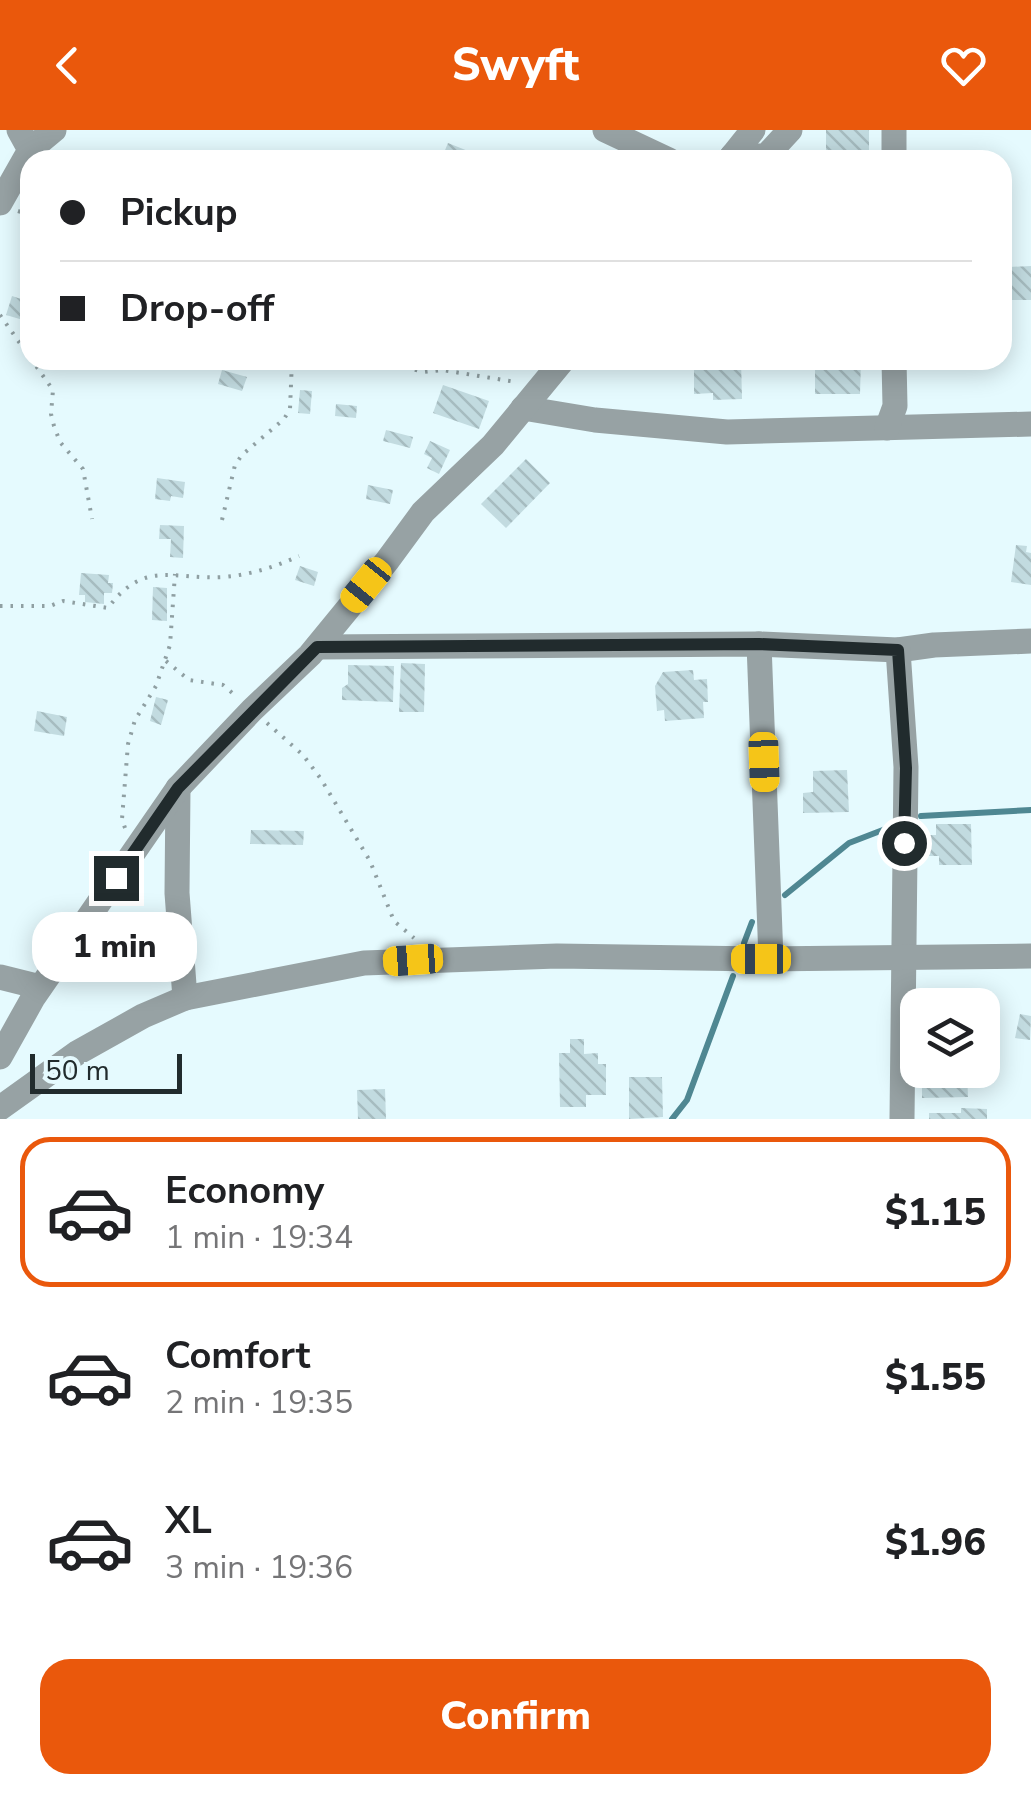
<!DOCTYPE html>
<html lang="en">
<head>
<meta charset="utf-8">
<style>
	body { margin:0; font-family:"Nunito Sans",sans-serif; background:#f6f6f6; color:#202124; height:100vh; display:flex; flex-direction:column; font-size:38px; white-space:nowrap }
	* { box-sizing:border-box; margin:0 }
	p { font-size:32px; color:#757577 }
	.icon { flex:none; width:55px; height:55px; fill:none; stroke:currentColor; stroke-width:2; stroke-linecap:round; stroke-linejoin:round }
	.map { position:relative; height:989px; overflow:hidden }
	.details { display:flex; flex-direction:column; background:#fff; flex:1 }
	.details>* { flex:none }
	.top-card { position:absolute; left:20px; top:20px; width:992px; height:220px; border-radius:30px; box-shadow:0 5px 25px #0003; display:grid; align-content:center; height:220px; padding:0 40px; background:#fff }
	.fabs { position:absolute; left:900px; top:858px; display:grid; gap:20px }
	.fabs a { display:grid; place-items:center; width:100px; height:100px; border-radius:20px; background:#fff; box-shadow:0 5px 25px #0003; font-size:50px }
	.scale { position:absolute; left:30px; bottom:25px; width:152px; box-sizing:border-box; padding-left:10px; border:5px solid #212b2d; border-top:0; font-size:28px; line-height:35px; white-space:nowrap; color:#212b2d; -webkit-text-stroke:8px #e5fafe; paint-order:stroke }
	.end { position:absolute; width:45px; height:45px; margin:-22px; border:12px solid #212b2d; background:#fff; box-shadow:0 0 0 5px #fff }
	.from { border-radius:50% }
	.bubble { position:absolute; height:70px; border-radius:30px; background:#fff; box-shadow:0 5px 25px #0003; font-size:32px; font-weight:800; line-height:70px; text-align:center }
	.car { position:absolute; width:30px; height:60px; margin:-30px -15px; border-radius:12px; box-shadow:0 0 8px 2px #0007; background:linear-gradient(#f5c518 24%,#345 0 40%,#f5c518 0 76%,#345 0 86%,#f5c518 0) }
	.top-card b { display:flex; align-items:center; gap:35px; height:95px; font-size:38px }
	.top-card b+b { border-top:2px solid #e0e0e0 }
	.top-card i { width:25px; height:25px; background:#202124 }
	ul { padding:18px 0 0; list-style:none }
	li { display:flex; align-items:center; gap:30px; height:150px; margin:0 20px 15px; padding:0 20px; border:5px solid transparent; border-radius:30px }
	li div { flex:1 }
	li b { display:block; font-size:38px }
	li em { font-style:normal; font-weight:800 }
	li.on { border-color:#ea580c }
	li>.icon { width:90px; height:90px; stroke-width:1.5 }
	.action { display:flex; gap:20px; margin-top:auto; padding:20px 40px }
	.action a { flex:1; height:115px; border-radius:30px; background:#ea580c; color:#fff; font-size:40px; font-weight:800; line-height:115px; text-align:center }
	header { display:flex; justify-content:space-between; align-items:center; height:130px; padding:0 40px; background:#ea580c; color:#fff; font-size:45px; font-weight:800 }
	.map>svg:first-child { display:block }
	.lines { fill:none; stroke-linecap:round; stroke-linejoin:round }
	.stream { stroke:#4f8792; stroke-width:6 }
	.building { fill:url(#building-back-hatch) }
	.path { stroke:#8f9fa2; stroke-width:4; stroke-dasharray:2.5 8; stroke-linecap:butt }
	.minor { stroke:#97a2a4; stroke-width:25 }
	.route { stroke:#212b2d; stroke-width:12 }
</style>
</head>
<body>
<header><svg class="icon" aria-label="back" viewBox="0 0 24 24"><path d="M15 5l-7 7 7 7"/></svg>Swyft<svg class="icon" aria-label="heart" viewBox="0 0 24 24"><path d="M12 20l-8-8c-3-5 5-10 8-4 3-6 11-1 8 4z"/></svg></header>
<div class="map">
<svg width="1031" height="989" viewBox="0 0 1031 989">
	<defs>
		<pattern id="building-back-hatch" width="6" height="6" patternUnits="userSpaceOnUse" patternTransform="scale(2.5)"><rect width="6" height="6" fill="#c2dbe0"/><path d="M-1 5l2 2M0 0l6 6M5-1l2 2" fill="none" stroke="#a6bcc0"/></pattern>
	</defs>
	<rect width="100%" height="100%" fill="#e5fafe"/>
	<g class="lines">
		<!-- stream -->
		<g class="stream">
			<path d="M921,686L1031,680"/>
			<path d="M785,765L849,713L888,698"/>
			<path d="M744,813L752,792"/>
			<path d="M672,989L687,970L733,846"/>
		</g>
	</g>
	<!-- building -->
	<g class="building">
		<rect x="826" y="0" width="43" height="30"/>
		<path d="M448,13L468,21L464,30L443,25Z"/>
		<path d="M1031,136V170H1010L1009,137Z"/>
		<path d="M12,166L30,172V192L6,185Z"/>
		<path d="M694,230H741L742,269L713,270V263L694,264Z"/>
		<path d="M815,230H861L860,264H815Z"/>
		<path d="M222,240L247,247L242,261L218,254Z"/>
		<path d="M443,255L489,271L479,299L433,283Z"/>
		<path d="M300,260L312,261L310,284L298,283Z"/>
		<path d="M336,274L357,276L356,288L335,286Z"/>
		<path d="M386,300L413,307L410,318L383,311Z"/>
		<path d="M430,311L450,320L439,344L427,338L432,328L424,324Z"/>
		<path d="M526,329L550,353L506,398L481,374Z"/>
		<path d="M157,348L185,352L183,368L171,366L170,371L155,369Z"/>
		<path d="M368,355L393,360L390,374L366,369Z"/>
		<path d="M160,395L184,396L183,428L170,427L171,409H159Z"/>
		<path d="M1016,415L1027,416L1026,422L1031,423V455L1011,452Z"/>
		<path d="M300,436L318,442L314,456L295,450Z"/>
		<path d="M81,443L109,445L108,453H113L112,463H104V474L85,472V465H79Z"/>
		<path d="M153,457L167,458V491L152,490Z"/>
		<path d="M401,533L425,534L424,582H399Z"/>
		<path d="M348,535L394,536L393,572L342,570V558L348,554Z"/>
		<path d="M693,540L694,550L707,549L708,572H703L704,588L665,591L664,580L657,581L655,556L663,542Z"/>
		<path d="M156,567L168,570L161,595L150,591Z"/>
		<path d="M37,581L67,587L64,606L34,601Z"/>
		<path d="M847,640L849,682L803,683V663L813,662V641Z"/>
		<path d="M936,694H971L972,735H939V726H927V705H936Z"/>
		<path d="M251,700L304,701L303,715L250,714Z"/>
		<path d="M1020,884L1031,886L1030,910L1015,908Z"/>
		<rect x="982" y="892" width="9" height="30"/>
		<path d="M570,909H584V924L598,923V934H606V965H586V977H560L559,923H570Z"/>
		<path d="M922,940H967L968,967L922,968Z"/>
		<path d="M629,947H662L663,987L629,989Z"/>
		<path d="M385,959L386,989H358L357,960Z"/>
		<path d="M961,978L987,979V989H929V983H961Z"/>
	</g>
	<g class="lines">
		<!-- path -->
		<g class="path">
			<path d="M18,81L30,85"/>
			<path d="M0,185L53,260L51,284L54,296L60,312L83,339L92,389"/>
			<path d="M374,230L424,242L442,240L516,252"/>
			<path d="M222,390L235,335L242,325L284,289L290,279L292,230"/>
			<path d="M0,476H50L63,471L108,478C144,429 174,450 223,447C250,445 275,437 299,426"/>
			<path d="M166,531L189,550L223,555L237,567"/>
			<path d="M267,593L303,625L321,649L370,731L394,791L414,808"/>
			<path d="M125,698L122,689L128,614L135,590L156,556L170,515L175,444"/>
		</g>
		<!-- minor -->
		<g class="minor">
			<path d="M605,0L669,30"/>
			<path d="M894,0V30"/>
			<path d="M30,20L54,0"/>
			<path d="M732,26H766L790,0"/>
			<path d="M729,30L753,0"/>
			<path d="M0,73L30,20L19,0"/>
			<path d="M523,278L595,290L727,302L1031,294"/>
			<path d="M887,298L895,276L894,230"/>
			<path d="M759,514L771,829"/>
			<path d="M317,517L759,514L898,520L934,515L1031,511"/>
			<path d="M898,520L906,637L902,989"/>
			<path d="M178,658L177,763L185,868"/>
			<path d="M0,847L40,857"/>
			<path d="M0,927L33,868L178,658L252,580L310,525L387,431L423,382L493,315L563,230"/>
			<path d="M0,978L77,923L143,886L185,868L364,833L557,826L761,829L1031,826"/>
		</g>
	</g>
	<g class="lines">
		<!-- route -->
		<path class="route" d="M116,748L178,658L317,517L759,514L898,520L906,638L904,713"/>
	</g>
</svg>
<div class="fabs">
<a><svg class="icon" aria-label="layers" viewBox="0 0 24 24"><path d="M12 4l9 5-9 5-9-5zM3 14l9 5 9-5"/></svg></a>
</div>
<div class="scale">50 m</div>
<i class="end from" style="left:904px;top:713px"></i>
<i class="end" style="left:116px;top:748px"></i>
<div class="bubble" style="left:32px;top:782px;width:165px">1 min</div>
<i class="car" style="left:366px;top:455px;rotate:219deg"></i>
<i class="car" style="left:764px;top:632px;rotate:178deg"></i>
<i class="car" style="left:761px;top:829px;rotate:270deg"></i>
<i class="car" style="left:413px;top:830px;rotate:266deg"></i>
<div class="top-card">
<b><i class="from"></i>Pickup</b>
<b><i></i>Drop-off</b>
</div>
</div>
<section class="details">
<ul>
<li class="on"><svg class="icon" aria-label="car" viewBox="0 0 24 24"><path d="M5 17H2v-5l4-1 3-4h7l3 4 3 1v5h-3M9 17h6M6 11h13"/><circle cx="7" cy="17" r="2"/><circle cx="17" cy="17" r="2"/></svg><div><b>Economy</b><p>1 min · 19:34</p></div><em>$1.15</em></li>
<li><svg class="icon" aria-label="car" viewBox="0 0 24 24"><path d="M5 17H2v-5l4-1 3-4h7l3 4 3 1v5h-3M9 17h6M6 11h13"/><circle cx="7" cy="17" r="2"/><circle cx="17" cy="17" r="2"/></svg><div><b>Comfort</b><p>2 min · 19:35</p></div><em>$1.55</em></li>
<li><svg class="icon" aria-label="car" viewBox="0 0 24 24"><path d="M5 17H2v-5l4-1 3-4h7l3 4 3 1v5h-3M9 17h6M6 11h13"/><circle cx="7" cy="17" r="2"/><circle cx="17" cy="17" r="2"/></svg><div><b>XL</b><p>3 min · 19:36</p></div><em>$1.96</em></li>
</ul>
<div class="action"><a>Confirm</a></div>
</section>
</body>
</html>
